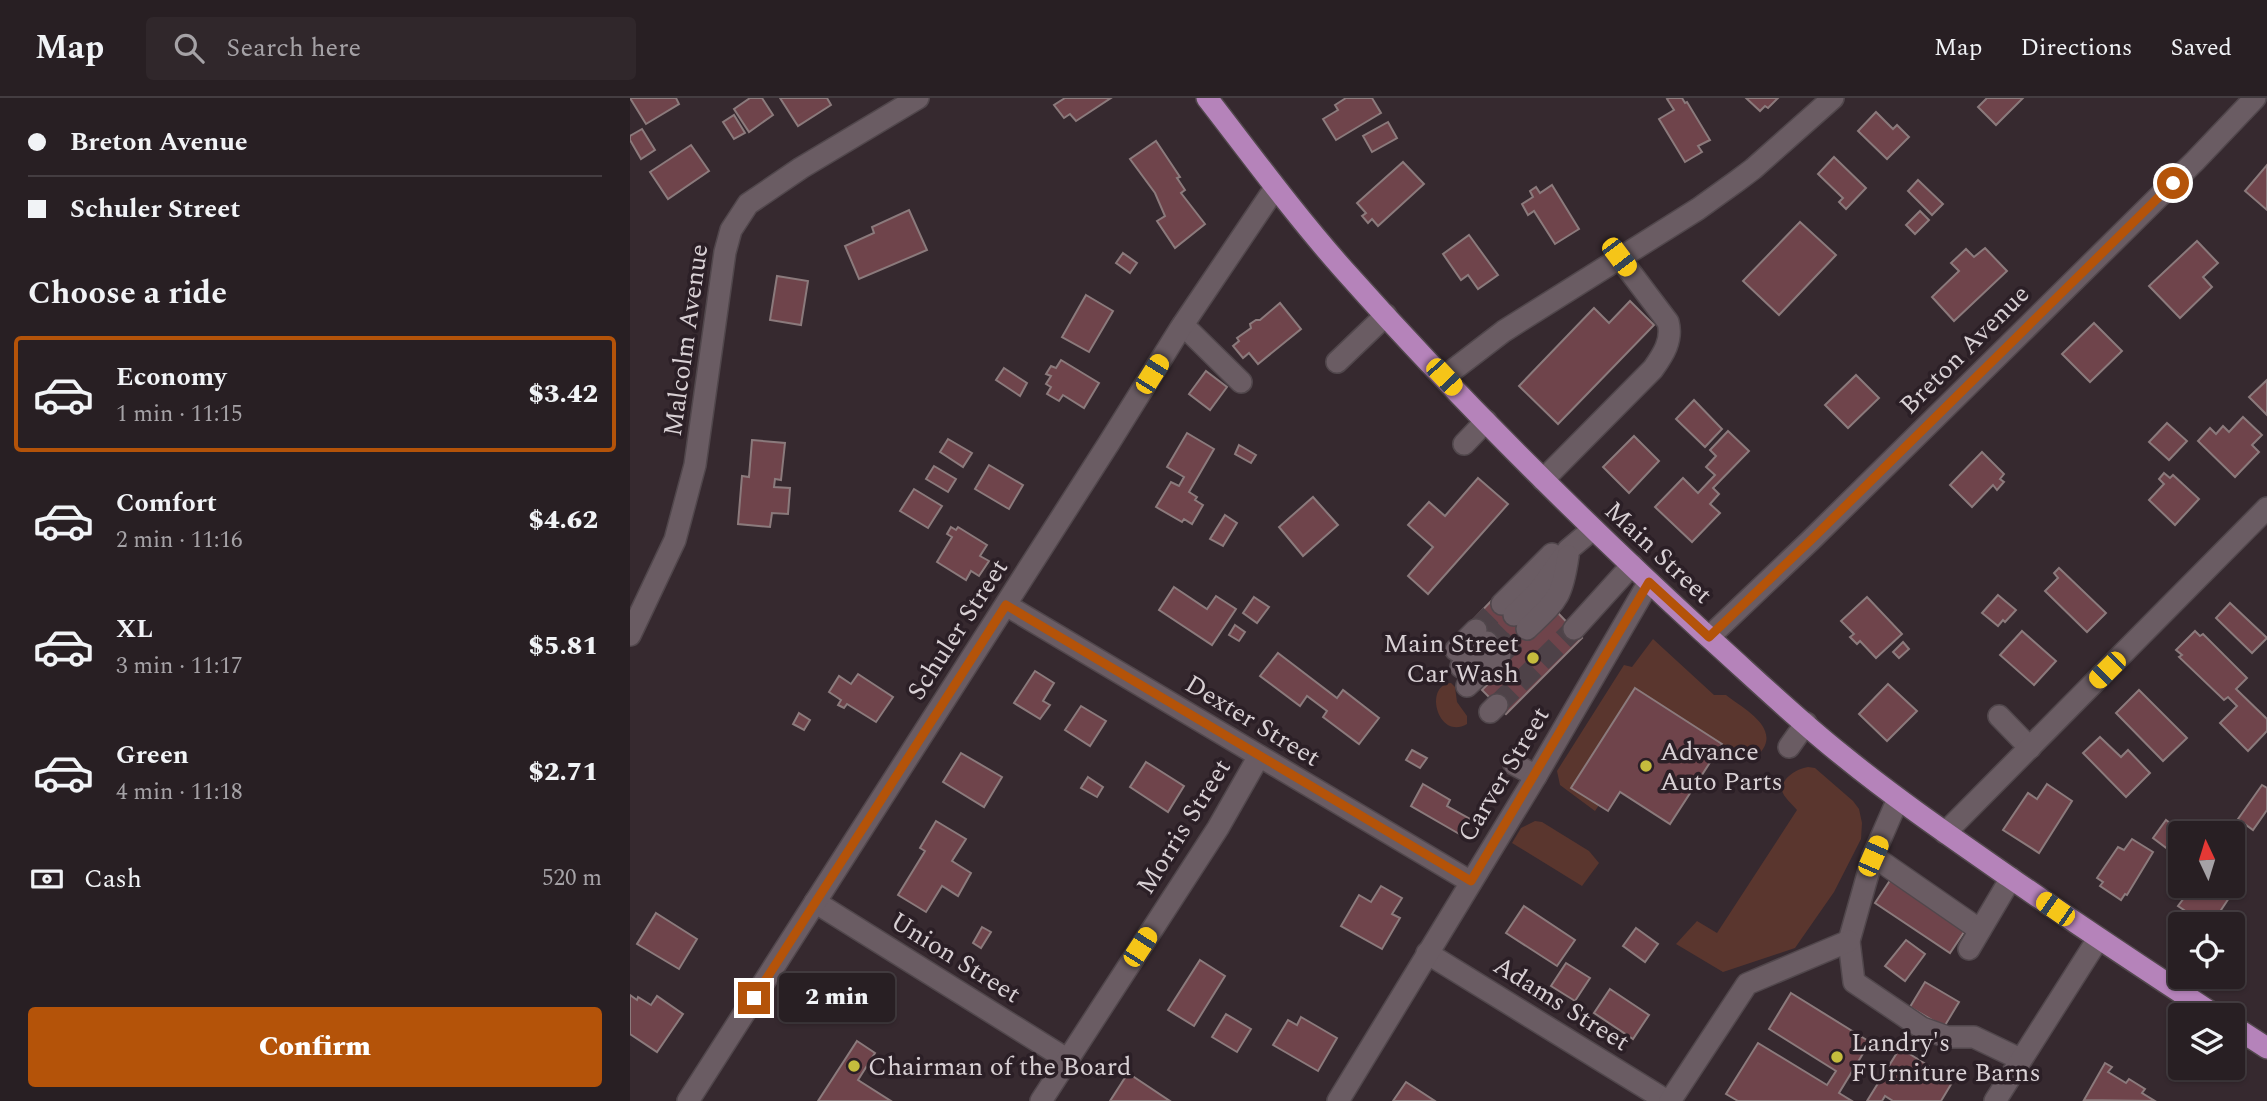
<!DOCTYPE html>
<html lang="en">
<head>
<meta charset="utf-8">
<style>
	body { margin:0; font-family:Spectral,serif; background:#30272b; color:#f1f3f6; height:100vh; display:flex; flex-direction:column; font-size:26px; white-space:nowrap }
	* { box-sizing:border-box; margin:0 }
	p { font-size:23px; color:#a5a2a6 }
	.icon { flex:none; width:38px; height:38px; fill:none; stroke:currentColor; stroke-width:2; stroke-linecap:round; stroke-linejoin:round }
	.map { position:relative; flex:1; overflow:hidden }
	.drawer { display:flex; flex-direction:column; background:#281f23; width:630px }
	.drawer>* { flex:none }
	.guide { display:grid; align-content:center; height:154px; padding:0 28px; background:#281f23 }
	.needle { width:46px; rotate:356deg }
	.controls { position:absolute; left:1538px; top:723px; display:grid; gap:14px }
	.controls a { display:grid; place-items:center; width:77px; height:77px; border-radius:7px; background:#281f23; box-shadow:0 2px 5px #0004,0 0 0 2px #443d41; font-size:35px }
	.end { position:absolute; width:32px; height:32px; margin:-16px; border:9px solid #b45309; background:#fff; box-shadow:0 0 0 4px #fff }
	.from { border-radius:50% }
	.bubble { position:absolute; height:49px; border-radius:7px; background:#281f23; box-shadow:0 2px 5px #0004,0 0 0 2px #443d41; font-size:23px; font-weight:800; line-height:49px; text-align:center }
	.car { position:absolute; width:21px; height:42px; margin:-21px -10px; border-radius:9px; box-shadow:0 0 5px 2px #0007; background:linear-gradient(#f5c518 24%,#345 0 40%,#f5c518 0 76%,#345 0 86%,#f5c518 0) }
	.guide b { display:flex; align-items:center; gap:24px; height:66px; font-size:26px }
	.guide b+b { border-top:2px solid #443d41 }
	.guide i { width:18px; height:18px; background:#f1f3f6 }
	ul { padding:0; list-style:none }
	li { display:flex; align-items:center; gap:21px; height:116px; margin:0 14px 10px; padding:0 14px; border:4px solid transparent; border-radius:7px }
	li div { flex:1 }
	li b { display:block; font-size:26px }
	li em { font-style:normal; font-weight:800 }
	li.active { border-color:#b45309 }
	li>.icon { width:63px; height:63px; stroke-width:1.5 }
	h2 { padding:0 28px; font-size:32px; line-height:84px }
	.pay { display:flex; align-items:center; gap:18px; height:77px; padding:0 28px; font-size:26px }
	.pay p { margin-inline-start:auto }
	.action { display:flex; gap:14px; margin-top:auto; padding:14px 28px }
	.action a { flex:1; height:80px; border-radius:7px; background:#b45309; color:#fff; font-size:28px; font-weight:800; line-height:80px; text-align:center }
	header { display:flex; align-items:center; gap:42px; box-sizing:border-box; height:98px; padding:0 35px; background:#281f23; border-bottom:2px solid #443d41 }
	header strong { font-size:33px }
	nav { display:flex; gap:38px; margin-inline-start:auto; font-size:24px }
	.search { width:490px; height:63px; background:#30272b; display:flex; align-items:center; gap:18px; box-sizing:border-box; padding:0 24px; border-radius:7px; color:#a5a2a6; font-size:26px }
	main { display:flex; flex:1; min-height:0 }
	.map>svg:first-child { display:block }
	.green { fill:#5a362e }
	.building { fill:#6f444b; stroke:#8b7a7c; stroke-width:2 }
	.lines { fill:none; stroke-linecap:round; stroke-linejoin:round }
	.minor-tunnel { stroke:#4e4248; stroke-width:21; stroke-dasharray:21 10; stroke-linecap:butt }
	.minor-casing { stroke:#51474c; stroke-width:24 }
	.highway-casing { stroke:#51474c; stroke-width:24 }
	.minor { stroke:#6a5c63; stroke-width:21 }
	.highway { stroke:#b583ba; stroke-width:21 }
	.route { stroke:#b45309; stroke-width:9 }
	.poi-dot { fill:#c5bc3d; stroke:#2b1f26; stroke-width:2.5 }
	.labels { text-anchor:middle; stroke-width:7; stroke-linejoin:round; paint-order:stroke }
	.street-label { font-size:26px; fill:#d8d0d4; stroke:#2b1f26 }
	.poi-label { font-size:26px; fill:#d8d0d4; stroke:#2b1f26; text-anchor:start }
</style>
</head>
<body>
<header>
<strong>Map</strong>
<div class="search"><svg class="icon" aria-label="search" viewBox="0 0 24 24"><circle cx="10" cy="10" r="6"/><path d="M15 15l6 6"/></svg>Search here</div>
<nav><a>Map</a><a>Directions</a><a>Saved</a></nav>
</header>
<main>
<section class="drawer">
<div class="guide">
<b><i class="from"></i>Breton Avenue</b>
<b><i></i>Schuler Street</b>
</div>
<h2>Choose a ride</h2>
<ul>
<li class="active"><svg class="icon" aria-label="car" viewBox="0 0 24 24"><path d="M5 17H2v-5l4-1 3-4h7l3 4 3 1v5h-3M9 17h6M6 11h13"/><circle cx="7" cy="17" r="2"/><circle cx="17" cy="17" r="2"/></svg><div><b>Economy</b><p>1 min · 11:15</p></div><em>$3.42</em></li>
<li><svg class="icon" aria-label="car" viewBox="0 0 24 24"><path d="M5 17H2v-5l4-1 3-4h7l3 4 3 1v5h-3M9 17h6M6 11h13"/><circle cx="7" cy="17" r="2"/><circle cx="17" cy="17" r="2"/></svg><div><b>Comfort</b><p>2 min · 11:16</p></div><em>$4.62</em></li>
<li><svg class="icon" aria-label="car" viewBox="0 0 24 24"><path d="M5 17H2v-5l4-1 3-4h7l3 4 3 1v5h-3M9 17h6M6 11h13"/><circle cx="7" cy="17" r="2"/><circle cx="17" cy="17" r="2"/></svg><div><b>XL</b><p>3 min · 11:17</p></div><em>$5.81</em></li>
<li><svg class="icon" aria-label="car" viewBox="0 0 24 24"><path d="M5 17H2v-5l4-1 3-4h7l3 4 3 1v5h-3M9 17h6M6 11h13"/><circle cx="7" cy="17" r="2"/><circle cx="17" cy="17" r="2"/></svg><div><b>Green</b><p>4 min · 11:18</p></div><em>$2.71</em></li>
</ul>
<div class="pay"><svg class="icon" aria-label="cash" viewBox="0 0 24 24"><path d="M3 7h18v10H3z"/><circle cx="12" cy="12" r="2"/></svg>Cash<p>520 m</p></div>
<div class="action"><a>Confirm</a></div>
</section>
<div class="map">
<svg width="1637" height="1003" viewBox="0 0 1637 1003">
	<rect width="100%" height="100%" fill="#36292f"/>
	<!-- green -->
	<g class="green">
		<path d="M1023,541L1084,597H1096C1111,609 1148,628 1133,651C1128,658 1123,661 1114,661L1005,591L969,707L965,713L930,687L927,673L994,567L1002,569Z"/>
		<path d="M821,585L825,589L827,604L837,618V626C808,643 793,587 821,585Z"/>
		<path d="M1178,669L1185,670L1223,703L1229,711L1232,725L1231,741L1204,794L1165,850L1093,874L1046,846L1067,823L1087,835L1167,712C1163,707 1153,699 1152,692C1152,679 1167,671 1178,669Z"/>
		<path d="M905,723L912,724L959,753L969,765L952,788L882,745L891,730Z"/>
	</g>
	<!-- building -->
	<g class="building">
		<path d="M0,0H46L49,6L16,26Z"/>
		<path d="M120,0H132L143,17L119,34L104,11Z"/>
		<path d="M150,0H197L201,7L168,28Z"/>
		<path d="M435,0H481L446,23L440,16L434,20L424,7Z"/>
		<path d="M716,0H742L751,15L706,42L693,21L708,12L705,7Z"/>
		<path d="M1039,0H1052L1055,5L1057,4L1080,42L1068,48L1072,54L1055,64L1029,21L1044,12L1037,1Z"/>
		<path d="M1116,0H1148L1138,10L1135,8L1130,13Z"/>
		<path d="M1357,0H1393L1366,27L1348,9Z"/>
		<path d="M1246,14L1263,31L1267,27L1279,39L1257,61L1228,33Z"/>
		<path d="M104,17L115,35L104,41L93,24Z"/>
		<path d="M758,24L767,40L742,54L733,38Z"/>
		<path d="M12,31L25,52L11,61L0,42V38Z"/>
		<path d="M526,43L550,79L547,80L555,92L551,95L575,126L545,150L527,123L535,118L525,95L500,61Z"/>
		<path d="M61,47L79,73L38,101L20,74Z"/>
		<path d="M1204,59L1236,90L1216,111L1209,104L1213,100L1188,76Z"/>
		<path d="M773,64L794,86L748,128L742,121L738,125L732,118L736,115L727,105Z"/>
		<path d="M1637,67V112L1615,93Z"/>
		<path d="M1288,82L1313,106L1302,117L1278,93Z"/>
		<path d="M922,87L949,131L925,146L904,113L898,117L892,106L903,99L900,93L906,89L910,95Z"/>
		<path d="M279,112L297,152L229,181L215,148L244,135L242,129Z"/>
		<path d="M1290,113L1299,122L1285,136L1276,127Z"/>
		<path d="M1170,124L1206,157L1149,217L1113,183Z"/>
		<path d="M839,137L868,177L848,191L838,177L831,182L813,156Z"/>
		<path d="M1567,143L1588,165L1573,179L1582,189L1550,220L1519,188Z"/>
		<path d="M1355,150L1377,173L1324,223L1302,199L1329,173L1321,165L1336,151L1344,159Z"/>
		<path d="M493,155L507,165L500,175L486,165Z"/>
		<path d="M147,178L178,183L171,227L140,222Z"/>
		<path d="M456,197L483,213L459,254L432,239Z"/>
		<path d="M1000,203L1024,227L928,326L889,288L964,210L979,225Z"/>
		<path d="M650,205L671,231L628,266L619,255L613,260L603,248L609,243L607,240L621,230L620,226L626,222H630Z"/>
		<path d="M1464,225L1492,253L1460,284L1432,256Z"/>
		<path d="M431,262L469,285L454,310L433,297L429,303L417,296L421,289L416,286L421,278L416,276L421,268L426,270Z"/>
		<path d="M374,270L397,285L390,298L366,282Z"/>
		<path d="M576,273L597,289L580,312L559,296Z"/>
		<path d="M1226,277L1249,300L1218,330L1195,307Z"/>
		<path d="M1637,282V317L1619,299Z"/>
		<path d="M1064,302L1092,331L1075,349L1046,321Z"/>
		<path d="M1613,319L1632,337L1622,347L1629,354L1605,379L1568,343L1580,330L1586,336L1593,328L1599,334Z"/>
		<path d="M1537,325L1557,343L1539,362L1519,344Z"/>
		<path d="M1098,333L1119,353L1083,390L1089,396L1080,406L1090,415L1062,444L1025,409L1053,380L1068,395L1085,377L1076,369L1086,358L1080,352Z"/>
		<path d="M557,335L584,351L559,394L567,399L565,402L573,407L562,426L554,421L552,424L526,409L541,384L549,388L554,379L537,369Z"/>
		<path d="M1004,338L1029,363L999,395L973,369Z"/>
		<path d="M318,341L342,355L333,369L310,354Z"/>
		<path d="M122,342L155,345L151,382L145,381L144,389L160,390L158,416L142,415L140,429L108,426L112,378L119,379Z"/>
		<path d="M609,347L626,357L621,365L605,356Z"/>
		<path d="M1352,354L1374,376L1370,381L1374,384L1367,392L1363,387L1342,409L1320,387Z"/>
		<path d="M359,367L393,387L379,411L345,391Z"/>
		<path d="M304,368L326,381L318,394L296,381Z"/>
		<path d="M1534,375L1540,380L1543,377L1569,401L1545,427L1519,402L1534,386L1529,381Z"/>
		<path d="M848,380L878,406L798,496L778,478L803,449L778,427L799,404L815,418Z"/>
		<path d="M284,391L312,408L298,430L270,413Z"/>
		<path d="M683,399L708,427L673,458L649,429Z"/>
		<path d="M595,417L607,425L593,448L580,441Z"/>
		<path d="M321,429L326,432L328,429L357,447L350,458L359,463L349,478L341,473L336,482L307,464L322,439L317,436Z"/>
		<path d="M1429,470L1476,515L1457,534L1415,493L1428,480L1424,475Z"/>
		<path d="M544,489L577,511L586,498L606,511L582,547L529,512Z"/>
		<path d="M1368,497L1386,512L1375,524L1373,522L1368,528L1352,515Z"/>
		<path d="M624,499L639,509L627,525L613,515Z"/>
		<path d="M865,499L905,538L928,515L952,540L876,616L852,592L858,586L854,581L839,526Z"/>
		<path d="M1237,499L1272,536L1246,560L1230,543L1227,546L1220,539L1224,536L1211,523Z"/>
		<path d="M1600,505L1637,540L1622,555L1586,520Z"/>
		<path d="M605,527L615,534L609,543L599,537Z"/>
		<path d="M1392,533L1426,563L1404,587L1370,557Z"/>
		<path d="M1565,533L1570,538L1573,536L1617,580L1606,591L1637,621V633L1618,653L1590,625L1607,608L1598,599L1594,602L1549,559L1552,557L1546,552Z"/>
		<path d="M1273,544L1279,551L1269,560L1263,554Z"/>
		<path d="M648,555L707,600L713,592L749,620L729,646L693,619L697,613L677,598L670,608L630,578Z"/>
		<path d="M405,573L424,585L413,603L420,607L410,621L384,605Z"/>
		<path d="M228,576L263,599L246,624L217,606L214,610L208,607L211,602L199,594L209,578L221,586Z"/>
		<path d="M1258,586L1287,613L1257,643L1229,616Z"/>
		<path d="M1005,590L1092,646L1040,726L990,694L978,713L941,690Z"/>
		<path d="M1509,592L1557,640L1533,663L1486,615Z"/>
		<path d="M451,608L476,623L460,648L435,632Z"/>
		<path d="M169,615L180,622L174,632L163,626Z"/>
		<path d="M1470,639L1491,659L1498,652L1520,675L1496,699L1453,655Z"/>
		<path d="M782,652L797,660L790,670L776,662Z"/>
		<path d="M331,655L372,679L354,709L313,684Z"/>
		<path d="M516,664L554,688L538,714L500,689Z"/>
		<path d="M458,679L473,689L467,699L451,690Z"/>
		<path d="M793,686L820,702L817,708L840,721L831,737L781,708Z"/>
		<path d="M1417,686L1442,703L1409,755L1373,732L1398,695L1407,701Z"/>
		<path d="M1632,687L1637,690V712L1623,732L1608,721Z"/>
		<path d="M1536,722L1552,734L1539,752L1523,740Z"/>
		<path d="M306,723L336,741L322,763L341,775L328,798L312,788L296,814L268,797L295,753L290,750Z"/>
		<path d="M1502,741L1523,754L1497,797L1495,796L1491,802L1470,788L1473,784L1467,780L1488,749L1494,752Z"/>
		<path d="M1261,781L1336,831L1320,855L1245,805Z"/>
		<path d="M751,788L772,800L762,816L770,820L752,851L711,828L729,797L741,804Z"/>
		<path d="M1563,788H1601L1595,797L1599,800L1587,818H1581L1575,826L1548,808Z"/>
		<path d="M894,808L945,842L927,868L876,835Z"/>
		<path d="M26,815L67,841L49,871L7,846Z"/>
		<path d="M352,829L361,834L351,850L343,845Z"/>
		<path d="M1006,830L1028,846L1015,864L993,848Z"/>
		<path d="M1276,842L1295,856L1275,883L1255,868Z"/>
		<path d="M570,862L595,878L564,928L538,912Z"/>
		<path d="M936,865L960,880L945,903L921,888Z"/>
		<path d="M1295,884L1329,904L1314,929L1280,909Z"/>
		<path d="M980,891L1019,917L1003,941L964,915Z"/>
		<path d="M1161,895L1240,944L1209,995L1222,1003H1108L1096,996L1128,945L1197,987L1206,973L1139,931Z"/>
		<path d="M0,897L7,902L8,899L21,907L27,898L53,916L27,954L0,936Z"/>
		<path d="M596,916L621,931L607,954L582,939Z"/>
		<path d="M671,919L707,940L688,973L643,947L658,922L667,927Z"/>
		<path d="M227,943L245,955L228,982L261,1003H188Z"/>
		<path d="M1270,950L1323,983L1311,1003H1263L1255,998L1252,1003H1237Z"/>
		<path d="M1475,965L1482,969L1478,974L1496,985L1499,981L1515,991L1512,995L1525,1003L1454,1002Z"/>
		<path d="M498,975L540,1003H480Z"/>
		<path d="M776,984L805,1003H763Z"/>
	</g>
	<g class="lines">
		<!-- minor-tunnel -->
		<g class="minor-tunnel">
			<path d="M846,532L872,506"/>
			<path d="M857,544L884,517"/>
			<path d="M870,557L897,531"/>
			<path d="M867,607L944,531"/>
		</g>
		<!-- minor casing -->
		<g class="minor-casing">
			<g id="minor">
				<path d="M553,227L611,284"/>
				<path d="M707,264L756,217"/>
				<path d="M814,279L874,233L1068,111L1107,83L1123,71L1203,0"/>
				<path d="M834,346L856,323"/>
				<path d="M913,382L1023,271C1033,257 1043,242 1038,224L989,159"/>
				<path d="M872,506L922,456"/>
				<path d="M376,507L841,784"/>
				<path d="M884,517L910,491L938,452L963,431"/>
				<path d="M897,531C927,502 932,500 938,458"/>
				<path d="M944,531L1002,467"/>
				<path d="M0,537L45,442L65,367L95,154L101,132L118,106L171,70L288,0"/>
				<path d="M1079,539L1181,442L1393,233L1565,63L1625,0"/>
				<path d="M826,552L846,532"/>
				<path d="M831,569L857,544"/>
				<path d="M837,588L870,557"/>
				<path d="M860,614L867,607"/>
				<path d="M1369,618L1400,650"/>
				<path d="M1159,649L1176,625"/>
				<path d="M884,666L906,678"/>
				<path d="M1268,701L1243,758L1219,843L1224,884L1292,930L1317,939H1344L1390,961"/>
				<path d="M1315,735L1637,410"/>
				<path d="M1243,758L1350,832"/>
				<path d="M185,804L438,962"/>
				<path d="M1339,851L1381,780"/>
				<path d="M797,855L1037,1003"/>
				<path d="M58,1003L479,345L550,231L645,90"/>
				<path d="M411,1003L588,730L629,658"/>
				<path d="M708,1003L906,678L1019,484"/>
				<path d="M1040,1003L1117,886L1219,843"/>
				<path d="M1365,1003L1468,841"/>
			</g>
		</g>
		<!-- highway casing -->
		<g class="highway-casing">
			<g id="highway">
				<path d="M577,0C622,58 665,117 714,172C827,299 948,419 1073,534C1119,575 1164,619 1212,657C1266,701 1323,740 1379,779C1447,826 1516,872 1585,917"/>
				<path d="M1603,928L1637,950"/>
			</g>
		</g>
		<!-- minor -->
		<use href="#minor" class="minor"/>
		<!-- highway -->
		<use href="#highway" class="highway"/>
	</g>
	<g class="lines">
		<!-- route -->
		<path class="route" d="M124,900L376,507L841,783L1019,484L1079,539L1181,442L1543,85"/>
	</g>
	<!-- markers -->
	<g class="poi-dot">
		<circle cx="903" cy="560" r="7"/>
		<circle cx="1016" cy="668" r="7"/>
		<circle cx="1207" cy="959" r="7"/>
		<circle cx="224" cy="968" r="7"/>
	</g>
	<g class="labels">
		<!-- street labels -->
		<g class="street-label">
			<text transform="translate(55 242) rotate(-82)" y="9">Malcolm Avenue</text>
			<text transform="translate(1334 251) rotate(-45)" y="9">Breton Avenue</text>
			<text transform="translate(1029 454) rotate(43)" y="9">Main Street</text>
			<text transform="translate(327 531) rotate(-57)" y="9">Schuler Street</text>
			<text transform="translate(623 622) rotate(31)" y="9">Dexter Street</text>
			<text transform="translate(873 676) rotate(-59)" y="9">Carver Street</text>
			<text transform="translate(553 728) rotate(-58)" y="9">Morris Street</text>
			<text transform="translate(326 859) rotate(32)" y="9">Union Street</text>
			<text transform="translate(932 905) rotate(32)" y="9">Adams Street</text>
		</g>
		<!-- poi labels -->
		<g class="poi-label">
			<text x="889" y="554" text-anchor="end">Main Street<tspan x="889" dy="30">Car Wash</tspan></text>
			<text x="1030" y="662">Advance<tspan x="1030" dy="30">Auto Parts</tspan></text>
			<text x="1221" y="953">Landry's<tspan x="1221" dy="30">FUrniture Barns</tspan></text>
			<text x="238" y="977">Chairman of the Board</text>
		</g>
	</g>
</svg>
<div class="controls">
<a><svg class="needle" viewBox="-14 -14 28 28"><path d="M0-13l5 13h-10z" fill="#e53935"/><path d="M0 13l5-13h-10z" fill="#a5a2a6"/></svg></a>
<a><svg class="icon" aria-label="locate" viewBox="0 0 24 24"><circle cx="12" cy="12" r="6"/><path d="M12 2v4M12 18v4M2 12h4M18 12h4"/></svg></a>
<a><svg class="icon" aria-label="layers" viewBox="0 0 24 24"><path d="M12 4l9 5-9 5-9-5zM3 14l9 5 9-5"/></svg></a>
</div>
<i class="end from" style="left:1543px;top:85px"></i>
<i class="end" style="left:124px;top:900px"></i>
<div class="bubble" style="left:149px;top:875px;width:116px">2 min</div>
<i class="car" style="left:989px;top:159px;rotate:143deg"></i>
<i class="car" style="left:522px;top:276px;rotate:32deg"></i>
<i class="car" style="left:814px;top:279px;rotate:137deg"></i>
<i class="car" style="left:1477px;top:572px;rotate:225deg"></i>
<i class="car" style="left:1243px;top:758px;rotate:24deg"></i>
<i class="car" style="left:1425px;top:811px;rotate:305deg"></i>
<i class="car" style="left:510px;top:849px;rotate:33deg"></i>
</div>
</main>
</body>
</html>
